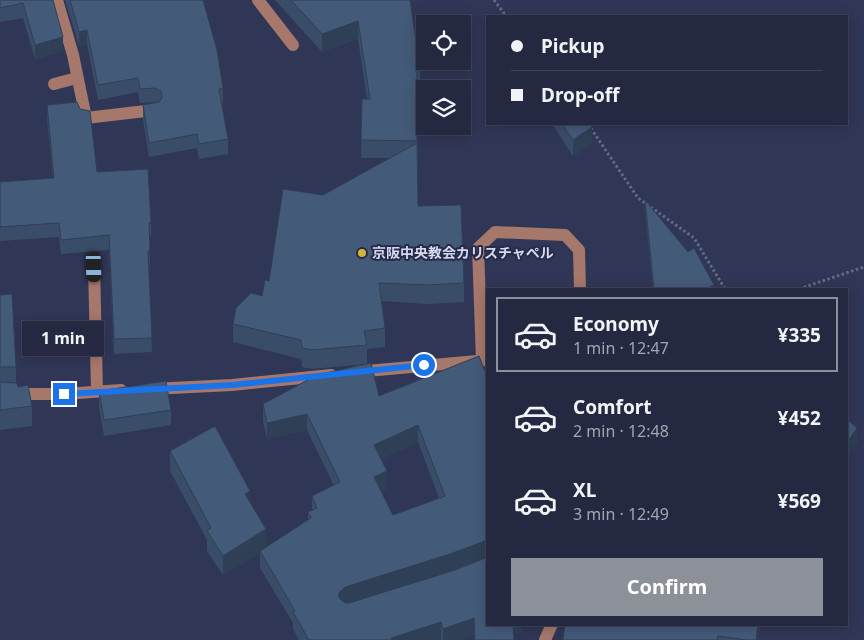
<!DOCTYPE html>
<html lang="en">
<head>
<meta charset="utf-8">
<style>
	body { margin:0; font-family:"Noto Sans","Noto Sans JP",sans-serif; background:#30344b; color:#f1f3f6; height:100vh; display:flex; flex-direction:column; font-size:19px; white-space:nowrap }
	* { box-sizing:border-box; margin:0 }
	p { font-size:16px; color:#a3a6b1 }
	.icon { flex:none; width:28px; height:28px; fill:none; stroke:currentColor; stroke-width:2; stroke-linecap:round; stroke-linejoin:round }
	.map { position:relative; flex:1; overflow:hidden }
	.panel { position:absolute; left:486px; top:288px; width:362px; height:338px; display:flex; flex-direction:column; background:#242840; border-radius:0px; box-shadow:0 2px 12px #0003,0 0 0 1px #414459 }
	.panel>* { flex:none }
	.hud { position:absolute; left:486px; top:15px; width:362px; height:110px; border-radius:0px; box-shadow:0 2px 12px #0003,0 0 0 1px #414459; display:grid; align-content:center; height:110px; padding:0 25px; background:#242840 }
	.fabs { position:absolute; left:416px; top:15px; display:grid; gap:10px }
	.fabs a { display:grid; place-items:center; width:55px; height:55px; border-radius:0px; background:#242840; box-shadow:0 2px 12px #0003,0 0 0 1px #414459; font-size:25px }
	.end { position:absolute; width:22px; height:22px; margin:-11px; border:6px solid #1a73e8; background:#fff; box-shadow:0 0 0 2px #fff }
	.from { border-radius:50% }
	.bubble { position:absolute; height:35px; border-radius:0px; background:#242840; box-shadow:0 2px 12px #0003,0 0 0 1px #414459; font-size:16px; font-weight:700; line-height:35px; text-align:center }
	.car { position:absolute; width:15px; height:30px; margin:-15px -8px; border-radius:6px; box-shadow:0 0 4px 1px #0007; background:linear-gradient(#222 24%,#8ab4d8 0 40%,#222 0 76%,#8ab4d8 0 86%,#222 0) }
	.hud b { display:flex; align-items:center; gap:18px; height:48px; font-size:19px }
	.hud b+b { border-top:1px solid #414459 }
	.hud i { width:12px; height:12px; background:#f1f3f6 }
	ul { padding:9px 0 0; list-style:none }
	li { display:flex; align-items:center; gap:15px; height:75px; margin:0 10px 8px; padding:0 15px; border:2px solid transparent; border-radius:0px }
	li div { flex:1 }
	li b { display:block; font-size:19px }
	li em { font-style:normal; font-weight:700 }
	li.selected { border-color:#8c9099 }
	li>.icon { width:45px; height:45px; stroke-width:1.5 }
	.cta { display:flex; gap:10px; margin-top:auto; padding:10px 25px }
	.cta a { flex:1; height:58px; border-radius:0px; background:#8c9099; color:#fff; font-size:20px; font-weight:700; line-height:58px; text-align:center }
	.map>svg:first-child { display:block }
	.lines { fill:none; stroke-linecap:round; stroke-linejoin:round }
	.path { stroke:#646986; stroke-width:3; stroke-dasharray:2.5 2.5; stroke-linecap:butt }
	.minor { stroke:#a6776b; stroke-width:12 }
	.wall { fill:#3a4d68; fill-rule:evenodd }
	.shaded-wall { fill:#2f3f55 }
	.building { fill:#435a79; stroke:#2f3f55; fill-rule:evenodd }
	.route { stroke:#1a73e8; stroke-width:6 }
	.poi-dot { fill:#d3b635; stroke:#262b4b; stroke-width:2 }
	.labels { text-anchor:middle; stroke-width:4; stroke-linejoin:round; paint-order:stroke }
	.poi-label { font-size:14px; font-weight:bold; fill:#d6daef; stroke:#262b4b; text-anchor:start }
</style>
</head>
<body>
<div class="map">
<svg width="864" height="640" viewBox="0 0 864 640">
	<rect width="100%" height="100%" fill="#303656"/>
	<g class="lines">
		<!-- path -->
		<g class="path">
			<path d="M494,0L506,16"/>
			<path d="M588,124L638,198L694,238L725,289"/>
			<path d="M799,289L864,267"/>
		</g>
		<!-- minor -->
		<g class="minor">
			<path d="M57,0L73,55L86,118L154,110"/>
			<path d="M258,0L293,45"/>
			<path d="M54,84L77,78"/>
			<path d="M94,267L97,391"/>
			<path d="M482,360L478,248L495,232L565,235L579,250L580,289"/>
			<path d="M356,372L488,360"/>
			<path d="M151,389L232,385L331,375"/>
			<path d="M0,394H64L121,390"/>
			<path d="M545,640L552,624"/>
		</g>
	</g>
	<!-- wall -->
	<g class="wall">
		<path d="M0,0H53L63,51L35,59L23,18L0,22Z"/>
		<path d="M65,0H203L223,88V103H221L228,139V154L199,159L197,148L149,157L143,120V105L155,103L154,102L140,103L138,92L98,100L87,44L79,46Z"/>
		<path d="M275,0H413H410L420,69V87L417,88L418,206L464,283V302L427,304L382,301L385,328V347L367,349V364L379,396L488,370V624H522V632L513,635L514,640H474V635L460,640H441V639L436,640H299L293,629V623L260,568V553L223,575L207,551V540L170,471V451L250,502L266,547L308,520V512L312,510V496L334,486L307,430L267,439L263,421V404L367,364L312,369L302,367L301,359L233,342V324L262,296L269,281L323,195L390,158H361L362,99H367L358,39L322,52ZM418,442L439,498L393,515L381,491L387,488L381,459ZM485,557L486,558L450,571Z"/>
		<path d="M47,105L97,172L151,223V237H149L150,265L149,266L152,352L114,354L109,250L61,254L59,237L0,241V182L53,178L47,119Z"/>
		<path d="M552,124H589L592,143L573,156Z"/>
		<path d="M645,200L714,289H653L645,210Z"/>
		<path d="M0,295L16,367V383L18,387L32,406V426L0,430Z"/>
		<path d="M99,391L171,410V425L104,436L99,407Z"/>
		<path d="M565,624H760L758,640H563Z"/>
	</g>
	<!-- shaded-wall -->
	<g class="shaded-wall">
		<path d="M358,21V39L322,52V34Z"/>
		<path d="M87,30V44L79,46V32Z"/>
		<path d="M63,37V51L35,59V45Z"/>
		<path d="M592,127V143L573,156V140Z"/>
		<path d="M714,285V289H706Z"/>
		<path d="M307,414V430L267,439V423Z"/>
		<path d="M418,425V442L374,462V445Z"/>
		<path d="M857,428V443L848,456V441Z"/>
		<path d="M387,471V488L374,494V477Z"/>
		<path d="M250,491V511L245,494Z"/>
		<path d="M266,529V548L260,551V553L223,575V556Z"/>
		<path d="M485,541V557L450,571L339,610V593L345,587Z"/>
		<path d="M474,618V635L460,640H443V629Z"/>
		<path d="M441,622V639L436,640H391V638Z"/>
		<path d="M513,624H522V632L513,635Z"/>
		<path d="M758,624H760L758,640H756Z"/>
	</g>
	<!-- building -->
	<g class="building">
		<path d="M0,0H53L63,37L35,45L23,3L0,8Z"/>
		<path d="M70,0H203L217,50L223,88L219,89L228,139L199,144L197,134L149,143L143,105L159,102L162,98L161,91L154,88L140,89L138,78L98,85L87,30L79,32Z"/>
		<path d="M291,0H410L420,69L417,70V141L361,140L362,99H370L358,21L322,34Z"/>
		<path d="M77,102L80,109L90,111L97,172L148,169L151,223H149L150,251H148L152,338L114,339L109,235L61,240L59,223L0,227V182L54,178L47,105Z"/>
		<path d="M562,124H589L592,127L573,140Z"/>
		<path d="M417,143L418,206L461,205L464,283L427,285L379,283L385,328L364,331L367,345L312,350L302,348L301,340L233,324L236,308L251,293L262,296L265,280L269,281L283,189L323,195Z"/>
		<path d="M645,200L688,252L694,248L714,285L706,289H654Z"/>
		<path d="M12,294L16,367H0V295Z"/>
		<path d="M479,356L485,371L488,370V541H485L450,554L345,587L339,593V598L345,603H349L455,570L488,557V624H513L514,640H475L474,618L443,629L441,622L391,638L392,640H309L293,612L295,611L260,551L311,518L308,512L317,508L312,496L340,482L307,414L267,423L263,404L317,375L371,363L379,396ZM418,425L445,496L393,515L374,477L387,471L374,445Z"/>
		<path d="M166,381L171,410L104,420L99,391Z"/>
		<path d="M0,382L17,383L18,387L28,385L32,406L0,410Z"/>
		<path d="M848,420L857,428L848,441Z"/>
		<path d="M215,426L250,491L245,494L266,529L223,556L207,531L211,528L170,451Z"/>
		<path d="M565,624H758L756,640H747L718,636L717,640H563Z"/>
	</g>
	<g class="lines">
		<!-- route -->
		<path class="route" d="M64,394L232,385L424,365"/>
	</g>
	<!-- markers -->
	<circle class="poi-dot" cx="362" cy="253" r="5"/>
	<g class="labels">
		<!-- poi labels -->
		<g class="poi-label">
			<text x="372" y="258">京阪中央教会カリスチャペル</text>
		</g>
	</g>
</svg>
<div class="fabs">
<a><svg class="icon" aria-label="locate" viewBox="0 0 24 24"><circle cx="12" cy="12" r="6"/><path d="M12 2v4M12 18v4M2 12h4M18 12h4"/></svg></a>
<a><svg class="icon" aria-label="layers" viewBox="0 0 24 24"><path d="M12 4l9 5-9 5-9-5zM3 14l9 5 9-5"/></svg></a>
</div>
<i class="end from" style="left:424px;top:365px"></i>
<i class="end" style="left:64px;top:394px"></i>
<div class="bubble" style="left:22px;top:321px;width:82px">1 min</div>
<i class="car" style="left:94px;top:267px;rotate:178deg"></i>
<div class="hud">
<b><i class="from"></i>Pickup</b>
<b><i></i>Drop-off</b>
</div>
<section class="panel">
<ul>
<li class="selected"><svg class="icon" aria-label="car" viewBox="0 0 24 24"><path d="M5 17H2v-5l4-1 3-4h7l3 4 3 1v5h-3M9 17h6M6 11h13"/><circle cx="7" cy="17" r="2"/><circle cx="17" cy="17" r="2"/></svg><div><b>Economy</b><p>1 min · 12:47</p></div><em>¥335</em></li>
<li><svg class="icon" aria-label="car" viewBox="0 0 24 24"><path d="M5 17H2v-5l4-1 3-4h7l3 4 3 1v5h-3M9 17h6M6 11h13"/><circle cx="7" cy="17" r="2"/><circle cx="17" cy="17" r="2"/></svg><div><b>Comfort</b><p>2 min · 12:48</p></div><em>¥452</em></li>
<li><svg class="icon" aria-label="car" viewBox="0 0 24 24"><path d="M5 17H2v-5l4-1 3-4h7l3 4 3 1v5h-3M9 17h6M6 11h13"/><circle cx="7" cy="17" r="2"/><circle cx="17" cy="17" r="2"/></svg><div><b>XL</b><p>3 min · 12:49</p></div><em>¥569</em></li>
</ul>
<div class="cta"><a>Confirm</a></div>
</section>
</div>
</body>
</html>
